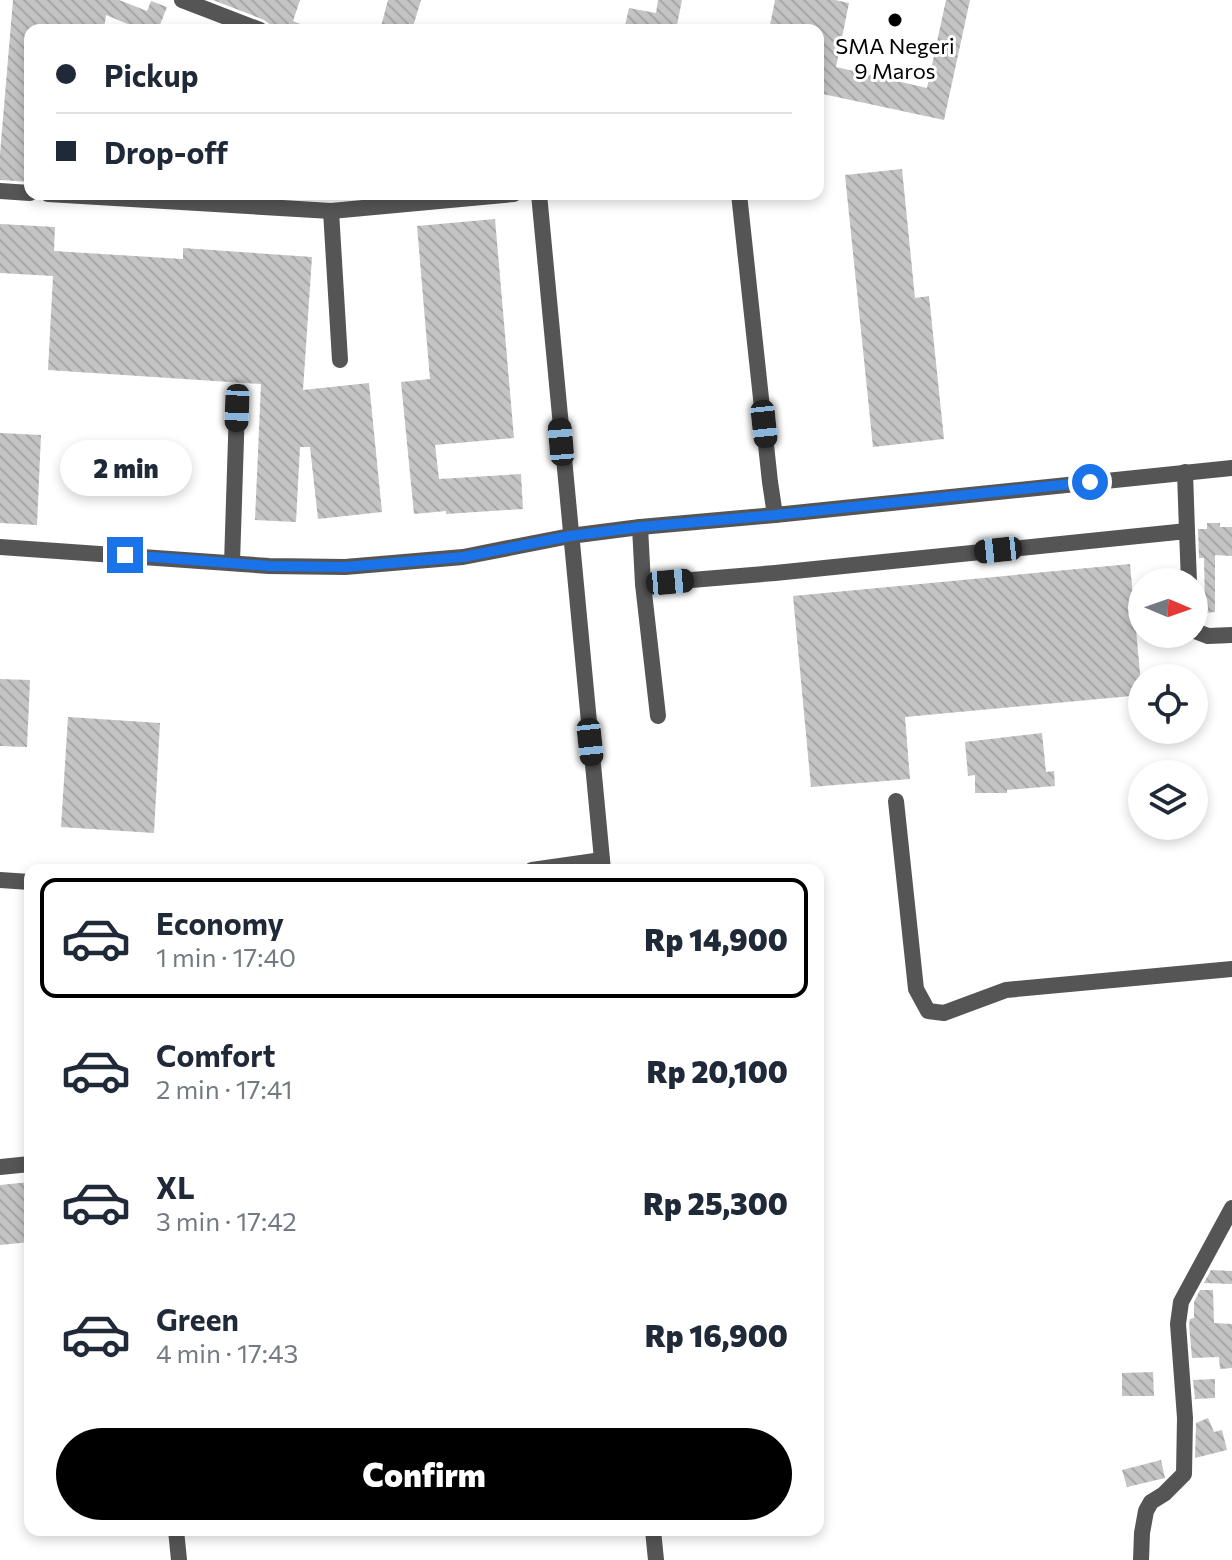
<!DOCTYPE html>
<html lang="en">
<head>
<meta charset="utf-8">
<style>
	body { margin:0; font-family:Commissioner,sans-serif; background:#f6f6f7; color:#1f2937; height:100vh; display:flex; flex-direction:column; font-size:30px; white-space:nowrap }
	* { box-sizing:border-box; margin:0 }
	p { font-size:26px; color:#747a83 }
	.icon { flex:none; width:44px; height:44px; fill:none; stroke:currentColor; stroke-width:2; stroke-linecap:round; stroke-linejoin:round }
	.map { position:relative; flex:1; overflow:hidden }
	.drawer { position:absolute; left:24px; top:864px; width:800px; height:672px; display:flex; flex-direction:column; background:#fff; border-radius:16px; box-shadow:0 4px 12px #0003 }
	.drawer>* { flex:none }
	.guide { position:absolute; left:24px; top:24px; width:800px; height:176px; border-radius:16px; box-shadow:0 4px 12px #0003; display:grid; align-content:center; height:176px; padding:0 32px; background:#fff }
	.needle { width:52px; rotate:92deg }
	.tools { position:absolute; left:1128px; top:568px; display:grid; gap:16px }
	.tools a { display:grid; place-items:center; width:80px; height:80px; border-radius:50%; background:#fff; box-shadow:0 4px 12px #0003; font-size:40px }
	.end { position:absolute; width:36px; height:36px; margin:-18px; border:10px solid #1a73e8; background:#fff; box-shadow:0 0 0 4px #fff }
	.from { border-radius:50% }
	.bubble { position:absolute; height:56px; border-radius:28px; background:#fff; box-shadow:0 4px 12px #0003; font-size:26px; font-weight:800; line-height:56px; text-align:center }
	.car { position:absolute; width:24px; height:48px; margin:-24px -12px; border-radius:10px; box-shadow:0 0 6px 2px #0007; background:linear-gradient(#222 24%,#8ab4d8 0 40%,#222 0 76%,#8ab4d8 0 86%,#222 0) }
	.guide b { display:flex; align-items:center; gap:28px; height:76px; font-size:30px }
	.guide b+b { border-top:2px solid #e0e1e3 }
	.guide i { width:20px; height:20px; background:#1f2937 }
	ul { padding:14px 0 0; list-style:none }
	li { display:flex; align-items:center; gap:24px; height:120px; margin:0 16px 12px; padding:0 16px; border:4px solid transparent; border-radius:16px }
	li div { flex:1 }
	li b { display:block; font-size:30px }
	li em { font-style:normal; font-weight:800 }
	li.selected { border-color:#000 }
	li>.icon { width:72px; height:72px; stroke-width:1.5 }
	.primary-button { display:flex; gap:16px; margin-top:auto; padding:16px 32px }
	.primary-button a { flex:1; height:92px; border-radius:48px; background:#000; color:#fff; font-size:32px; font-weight:800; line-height:92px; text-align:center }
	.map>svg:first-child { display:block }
	.building { fill:url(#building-back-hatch) }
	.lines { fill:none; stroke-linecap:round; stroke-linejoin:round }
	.minor { stroke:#555; stroke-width:16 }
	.route { stroke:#1a73e8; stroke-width:10 }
	.poi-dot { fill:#000; stroke:#fff; stroke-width:3 }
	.labels { text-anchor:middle; stroke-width:6; stroke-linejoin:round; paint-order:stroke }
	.poi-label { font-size:22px; fill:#000; stroke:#fff }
</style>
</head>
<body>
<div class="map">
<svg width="1232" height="1560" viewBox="0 0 1232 1560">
	<defs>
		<pattern id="building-back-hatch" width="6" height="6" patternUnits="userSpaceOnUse" patternTransform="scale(2)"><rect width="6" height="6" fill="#c4c4c4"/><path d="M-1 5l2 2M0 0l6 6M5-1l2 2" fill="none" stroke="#a7a7a7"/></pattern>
	</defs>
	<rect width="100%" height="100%" fill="#fff"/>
	<!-- building -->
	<g class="building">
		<path d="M13,0H119L147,11L151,1L167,7L158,30H142L106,15L104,29L90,28V30H30V182L0,180V154Z"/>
		<path d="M213,0H300L293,21L314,30H273L274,27L264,20Z"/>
		<path d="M388,0H421L412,30H380Z"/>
		<path d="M658,0H682L676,30H624L629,8L656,13Z"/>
		<path d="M775,0H835L849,3L836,67L927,88L946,0H970L944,120L818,93V30H769Z"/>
		<path d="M902,169L915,298L929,296L944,439L873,447L845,175Z"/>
		<path d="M495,219L514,438L435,445L439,479L521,474L523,509L446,514V511L414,514L401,382L430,379L417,226Z"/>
		<path d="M0,224L55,227L54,251L183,259V248L312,257L303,390L369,383L382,512L318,519L310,447H300L296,522L255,520L261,384L48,370L53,276L0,273Z"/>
		<path d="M0,433L41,435L37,525L0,523Z"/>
		<path d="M1207,523H1220V527H1232V556L1215,555V612L1205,613L1204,558H1199L1198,529H1207Z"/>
		<path d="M1130,564L1142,695L905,717L910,779L811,787L793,596Z"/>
		<path d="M0,679L30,680L27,747L0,746Z"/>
		<path d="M68,717L160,723L154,833L61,827Z"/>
		<path d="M1042,733L1046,772L1054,771L1055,786L1007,790V793H975V775L968,776L965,742Z"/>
		<path d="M30,1182V1242L0,1245V1185Z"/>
		<path d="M1211,1270L1232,1271V1284L1204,1283Z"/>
		<path d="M1200,1290H1213L1214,1323L1232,1324V1368L1220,1369L1219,1357L1192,1358L1189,1324L1190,1319L1194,1318V1302Z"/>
		<path d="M1153,1372L1154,1396H1122V1373Z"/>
		<path d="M1215,1379V1398L1195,1399L1193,1380Z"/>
		<path d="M1208,1418L1214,1432L1222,1430L1227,1450L1195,1458L1196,1423Z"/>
		<path d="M1161,1460L1165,1478L1127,1487L1122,1470Z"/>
	</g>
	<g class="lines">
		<!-- minor -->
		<g class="minor">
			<path d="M182,0L260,30"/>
			<path d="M0,191L30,193"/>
			<path d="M48,194L331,211L514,194"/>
			<path d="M539,194L603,870"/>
			<path d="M739,194L770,482L775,515"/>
			<path d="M331,211L340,360"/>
			<path d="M1185,472L1187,531"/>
			<path d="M640,527L643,584L658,716"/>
			<path d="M0,547L269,566L345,567L463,557L570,536L640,527L775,515L1232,468"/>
			<path d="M232,563L237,408"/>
			<path d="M643,584L775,573L1187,531L1189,582"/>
			<path d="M1194,626L1195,631L1208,636L1232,635"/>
			<path d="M896,801L916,989L928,1011L944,1013L1006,990L1232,969"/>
			<path d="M532,870L602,860"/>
			<path d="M0,880L30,882"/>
			<path d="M0,1167L30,1164"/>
			<path d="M176,1530L179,1560"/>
			<path d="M653,1530L656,1560"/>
			<path d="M1141,1560L1142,1533L1146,1511L1151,1502L1164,1494L1184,1474L1185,1418L1178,1324L1181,1302L1232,1208"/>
		</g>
	</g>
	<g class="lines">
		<!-- route -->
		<path class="route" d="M125,555L269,566L345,567L463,557L570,536L640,527L775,515L1090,482"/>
	</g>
	<!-- markers -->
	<circle class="poi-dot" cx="895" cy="20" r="8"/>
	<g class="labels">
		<!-- poi labels -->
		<g class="poi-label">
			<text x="895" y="54">SMA Negeri<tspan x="895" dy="25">9 Maros</tspan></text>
		</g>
	</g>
</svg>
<div class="tools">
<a><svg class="needle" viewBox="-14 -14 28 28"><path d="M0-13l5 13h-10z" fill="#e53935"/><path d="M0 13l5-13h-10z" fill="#747a83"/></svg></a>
<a><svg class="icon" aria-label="locate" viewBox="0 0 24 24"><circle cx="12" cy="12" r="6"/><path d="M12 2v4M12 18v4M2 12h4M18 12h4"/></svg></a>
<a><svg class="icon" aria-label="layers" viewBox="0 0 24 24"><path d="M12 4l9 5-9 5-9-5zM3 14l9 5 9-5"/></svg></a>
</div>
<i class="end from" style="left:1090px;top:482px"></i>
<i class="end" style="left:125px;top:555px"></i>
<div class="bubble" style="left:60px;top:440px;width:132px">2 min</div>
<i class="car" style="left:237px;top:408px;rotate:182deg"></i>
<i class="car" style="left:764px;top:424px;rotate:174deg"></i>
<i class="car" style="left:561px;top:442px;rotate:355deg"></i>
<i class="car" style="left:998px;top:550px;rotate:264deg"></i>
<i class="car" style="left:670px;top:582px;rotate:85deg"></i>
<i class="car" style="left:590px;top:742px;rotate:174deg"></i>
<div class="guide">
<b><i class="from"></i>Pickup</b>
<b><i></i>Drop-off</b>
</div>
<section class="drawer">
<ul>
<li class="selected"><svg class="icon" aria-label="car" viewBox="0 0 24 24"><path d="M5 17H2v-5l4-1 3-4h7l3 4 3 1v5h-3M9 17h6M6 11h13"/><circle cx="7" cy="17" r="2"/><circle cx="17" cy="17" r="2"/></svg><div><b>Economy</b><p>1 min · 17:40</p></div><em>Rp 14,900</em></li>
<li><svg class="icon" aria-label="car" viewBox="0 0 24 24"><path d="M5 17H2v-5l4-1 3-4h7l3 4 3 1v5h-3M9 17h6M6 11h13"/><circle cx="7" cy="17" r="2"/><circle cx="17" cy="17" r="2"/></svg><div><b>Comfort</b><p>2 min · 17:41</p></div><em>Rp 20,100</em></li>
<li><svg class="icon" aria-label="car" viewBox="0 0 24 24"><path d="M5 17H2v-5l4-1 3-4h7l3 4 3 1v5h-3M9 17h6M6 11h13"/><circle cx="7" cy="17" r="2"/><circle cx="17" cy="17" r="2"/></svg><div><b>XL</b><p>3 min · 17:42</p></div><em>Rp 25,300</em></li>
<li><svg class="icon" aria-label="car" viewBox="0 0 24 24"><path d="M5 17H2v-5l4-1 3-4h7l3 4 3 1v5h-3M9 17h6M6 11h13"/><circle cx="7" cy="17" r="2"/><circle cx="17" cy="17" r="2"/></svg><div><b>Green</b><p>4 min · 17:43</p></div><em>Rp 16,900</em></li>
</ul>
<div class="primary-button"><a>Confirm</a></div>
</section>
</div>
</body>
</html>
